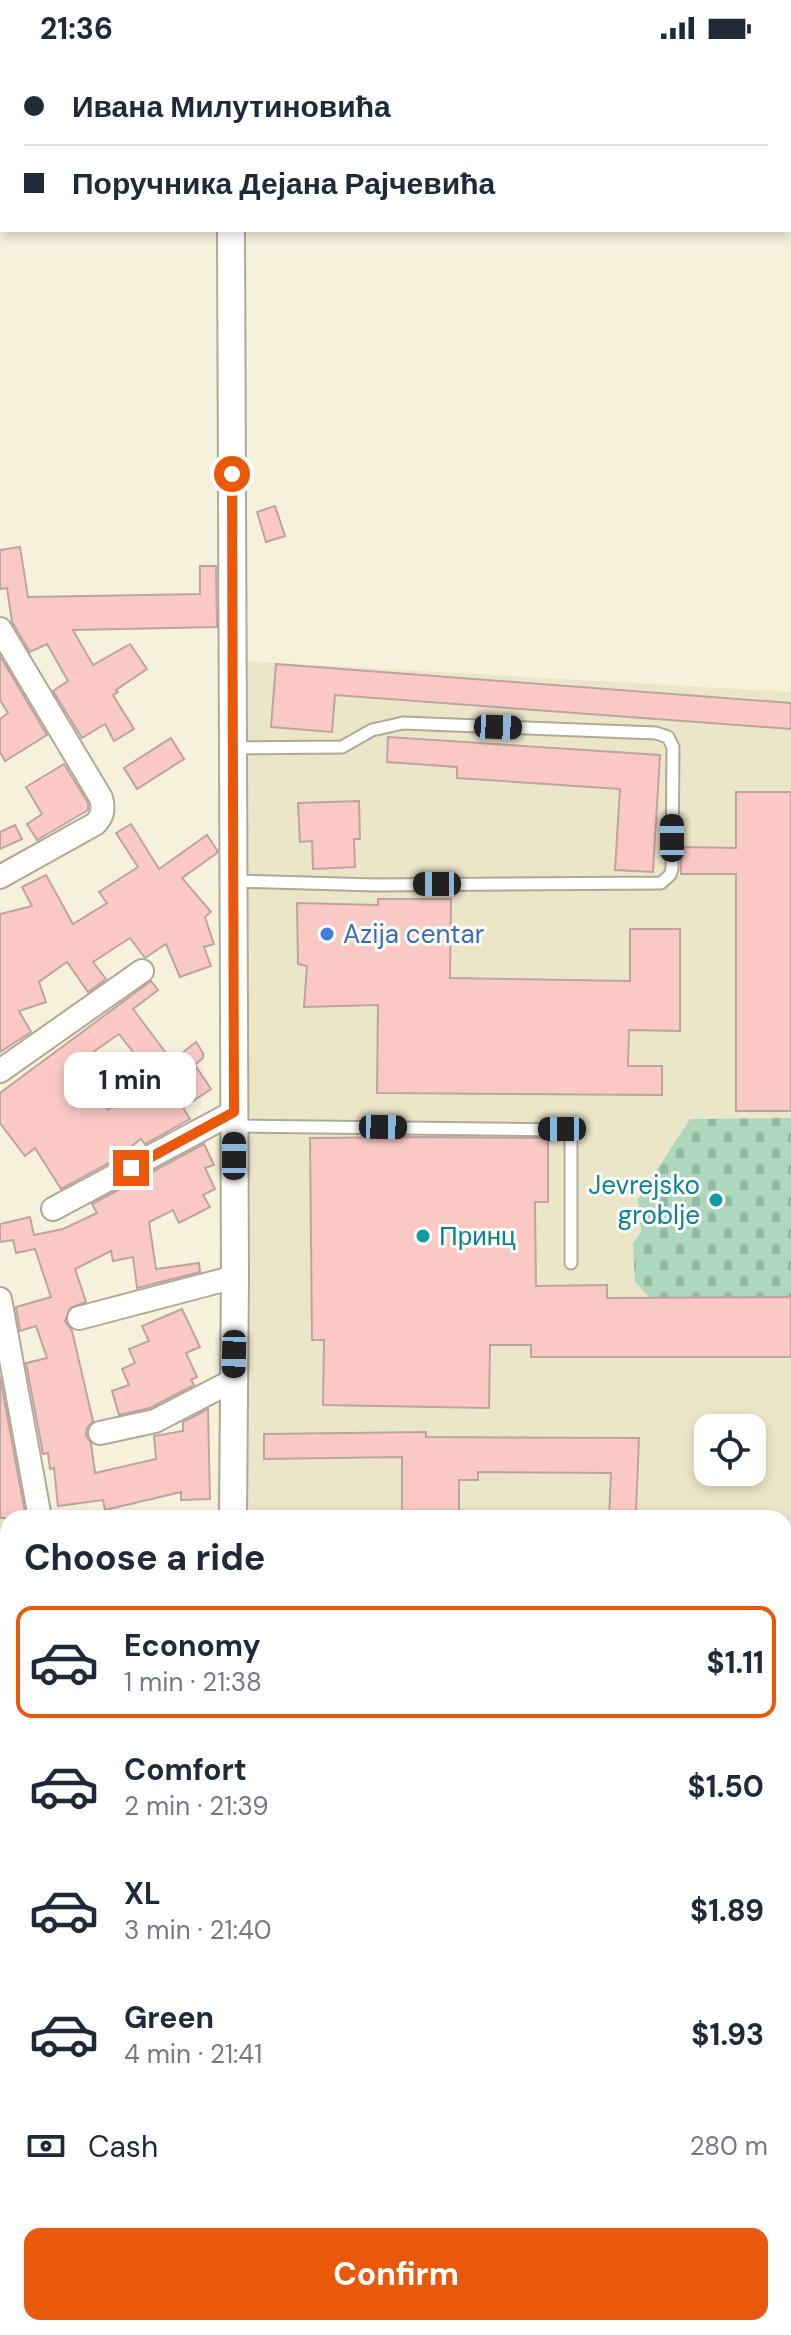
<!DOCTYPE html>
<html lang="en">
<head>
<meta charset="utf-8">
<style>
	body { margin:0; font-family:"DM Sans",sans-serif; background:#f6f6f7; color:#1f2937; height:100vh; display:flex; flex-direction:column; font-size:30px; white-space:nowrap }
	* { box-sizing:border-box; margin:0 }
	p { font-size:26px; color:#747a83 }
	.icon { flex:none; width:44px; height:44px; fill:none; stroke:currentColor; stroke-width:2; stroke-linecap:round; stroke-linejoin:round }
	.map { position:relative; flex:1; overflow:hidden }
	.side { position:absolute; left:0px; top:1454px; width:792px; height:826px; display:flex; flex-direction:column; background:#fff; border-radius:24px 24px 0 0; box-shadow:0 4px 12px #0003 }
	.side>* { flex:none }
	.top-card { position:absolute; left:0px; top:0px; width:792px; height:176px; box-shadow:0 4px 12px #0003; display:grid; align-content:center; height:176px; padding:0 24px; background:#fff }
	.tools { position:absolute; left:694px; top:1358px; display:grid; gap:16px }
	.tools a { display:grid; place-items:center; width:72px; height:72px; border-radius:16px; background:#fff; box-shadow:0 4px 12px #0003; font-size:40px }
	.end { position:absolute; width:36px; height:36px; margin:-18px; border:10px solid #ea580c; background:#fff; box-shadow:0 0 0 4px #fff }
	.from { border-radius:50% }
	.bubble { position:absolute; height:56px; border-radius:16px; background:#fff; box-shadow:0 4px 12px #0003; font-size:26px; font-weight:700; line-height:56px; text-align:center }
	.car { position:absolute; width:24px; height:48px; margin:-24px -12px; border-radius:10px; box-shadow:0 0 6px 2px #0007; background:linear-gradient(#222 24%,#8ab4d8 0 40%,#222 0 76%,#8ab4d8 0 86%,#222 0) }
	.top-card b { display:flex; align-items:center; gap:28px; height:76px; font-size:30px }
	.top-card b+b { border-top:2px solid #e0e1e3 }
	.top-card i { width:20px; height:20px; background:#1f2937 }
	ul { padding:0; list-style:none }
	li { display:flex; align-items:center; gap:24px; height:112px; margin:0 16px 12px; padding:0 8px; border:4px solid transparent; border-radius:16px }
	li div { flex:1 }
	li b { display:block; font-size:30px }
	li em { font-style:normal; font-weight:700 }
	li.current { border-color:#ea580c }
	li>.icon { width:72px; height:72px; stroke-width:1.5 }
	h2 { padding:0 24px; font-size:36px; line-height:96px }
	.pay { display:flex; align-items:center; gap:20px; height:88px; padding:0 24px; font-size:30px }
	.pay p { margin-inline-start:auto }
	.button { display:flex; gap:16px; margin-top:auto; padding:16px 24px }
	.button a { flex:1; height:92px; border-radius:16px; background:#ea580c; color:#fff; font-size:32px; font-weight:700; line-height:92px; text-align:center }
	.status { display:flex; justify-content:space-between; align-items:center; height:56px; padding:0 40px; background:#fff; direction:ltr }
	.status svg { height:22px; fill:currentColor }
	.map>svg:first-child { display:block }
	.built { fill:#ece6c9; fill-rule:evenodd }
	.cemetery { fill:url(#cemetery-stones) }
	.building { fill:#fac9c4; stroke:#bda4a2; stroke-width:2; fill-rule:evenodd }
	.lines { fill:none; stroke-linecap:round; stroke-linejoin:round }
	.service-casing { stroke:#aeaa96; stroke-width:15 }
	.minor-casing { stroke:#aeaa96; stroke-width:26 }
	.tertiary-casing { stroke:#aeaa96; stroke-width:30 }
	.service { stroke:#fff; stroke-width:11 }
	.minor { stroke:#fff; stroke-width:22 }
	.tertiary { stroke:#fff; stroke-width:26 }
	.route { stroke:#ea580c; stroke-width:10 }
	.shop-dot { fill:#3f7fe0; stroke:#fffefa; stroke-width:3 }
	.culture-dot { fill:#0f9aa8; stroke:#fffefa; stroke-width:3 }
	.labels { text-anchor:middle; stroke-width:6; stroke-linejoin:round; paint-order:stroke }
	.shop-label { font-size:26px; fill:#366cbe; stroke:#fffefa; text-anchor:start }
	.culture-label { font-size:26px; fill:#0d838f; stroke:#fffefa; text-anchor:end }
</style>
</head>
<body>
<div class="status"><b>21:36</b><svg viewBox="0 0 49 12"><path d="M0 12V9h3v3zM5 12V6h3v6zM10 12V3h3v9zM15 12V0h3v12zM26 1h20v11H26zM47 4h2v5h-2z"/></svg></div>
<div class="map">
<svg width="791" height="2279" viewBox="0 0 791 2279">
	<defs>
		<pattern id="cemetery-stones" width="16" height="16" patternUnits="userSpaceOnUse" patternTransform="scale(2)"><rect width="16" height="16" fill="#add8be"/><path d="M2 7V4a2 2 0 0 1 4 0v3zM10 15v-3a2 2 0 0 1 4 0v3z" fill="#95b9a3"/></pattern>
	</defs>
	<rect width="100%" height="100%" fill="#f5f1db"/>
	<!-- built -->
	<g class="built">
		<path d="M227,604L791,636V1062L690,1064L638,1143L641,1176L791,1241V1660L784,1659V1462H217ZM708,1372H752V1416H708Z"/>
		<path d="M0,1298L31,1462H8V2044L0,2045Z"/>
		<path d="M791,1774V2007L784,2006V1795Z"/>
		<path d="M36,2272H527L543,2279H38Z"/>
	</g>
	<!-- cemetery -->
	<path class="cemetery" d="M791,1062V1241H649L635,1226L633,1187L641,1176L638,1143L690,1063Z"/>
	<!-- building -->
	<g class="building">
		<path d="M275,450L285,480L266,486L257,456Z"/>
		<path d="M20,491L28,541L200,538V510H216L217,571L73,574L93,609L130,588L147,613L116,634L118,636L113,639L134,673L114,685L105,668L82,682L53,635L68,625L47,588L30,596L12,566L7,532L0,533V494Z"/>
		<path d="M0,600L47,679L5,705L0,696V663L8,657L0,644Z"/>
		<path d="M276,608L791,647V673L335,639L332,676L271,671Z"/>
		<path d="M388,681L660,699L653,816L615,814L620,733L457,722V711L387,706Z"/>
		<path d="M171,682L184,703L137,733L124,712Z"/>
		<path d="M64,708L88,747V754L37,784L27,768L42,758L26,731Z"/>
		<path d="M736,736H791V1055H736V818H681V791L736,792Z"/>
		<path d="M359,745L360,783H354L355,811L313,813L312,785L300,786L298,747Z"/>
		<path d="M131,768L159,813L207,779L217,794V797L182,822L211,856L205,861L214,888L204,891L211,910L180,921L166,888L145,902L130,882L93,906L106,923L88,936L67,906L39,926L46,946L19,955L31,976L0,996V858L32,850L22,831L46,819L73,868L107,847L99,836L138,811L116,777Z"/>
		<path d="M15,769L22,783L0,793V776Z"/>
		<path d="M378,843H451L450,922L630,925V873H680V975L629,974L628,1010H662V1039L377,1037L378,949L304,951L307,910L298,908L297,847L378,849Z"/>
		<path d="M151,925L158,934L133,953L172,1005L196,986L203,997V1002L195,1009L211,1033L183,1052L190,1063L145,1088L141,1083L111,1106L61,1133L35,1092L25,1100L0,1067V1037ZM119,978L154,1023L108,1054L73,1010Z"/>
		<path d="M423,1081L548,1082V1146H535L536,1230L607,1229V1242L791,1241V1301H531V1289H490L489,1352L323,1349L324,1284H312L310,1082Z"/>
		<path d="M204,1088L214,1109L205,1112L215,1133L203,1139L210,1151L179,1167L173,1154L149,1166L156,1213L199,1207L200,1216L137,1232L133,1201L113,1205L111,1195L75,1213L86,1246L70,1252L65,1265L72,1275L93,1365L87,1372L86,1379L91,1387L95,1417L156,1403L154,1380L183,1375V1366L208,1353L210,1443L181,1444V1436L105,1454L103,1444L58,1450L54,1412L50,1413L48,1397L43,1398L26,1307L47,1302L36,1270L20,1275L16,1251L51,1241L35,1193L16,1197L13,1184L0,1186V1168L30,1161L34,1179L63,1173L97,1157L92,1148Z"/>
		<path d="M182,1253L200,1291L186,1297L197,1321L191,1324L194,1329L150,1352L119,1359L112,1335L129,1329L122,1313L135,1307L129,1293L149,1285L142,1270Z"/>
		<path d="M0,1321L26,1462H0Z"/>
		<path d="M426,1376V1381L639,1382L636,1456H630V1462H609L611,1417L478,1416V1424H459V1462H402V1401L264,1403V1378Z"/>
	</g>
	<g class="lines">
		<!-- service casing -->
		<g class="service-casing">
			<g id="service">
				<path d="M81,2L85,0"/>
				<path d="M0,39L2,38"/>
				<path d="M234,825L375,829L661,827L670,819L672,813L673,691L668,681L656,677L403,667L372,674L342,691L235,692"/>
				<path d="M235,1070L565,1074L571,1082V1207"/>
			</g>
		</g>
		<!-- minor casing -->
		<g class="minor-casing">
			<g id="minor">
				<path d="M0,573L101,742C104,753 103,760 95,768L0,821"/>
				<path d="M0,1015L142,915"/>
				<path d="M53,1153L234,1056"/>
				<path d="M0,1243L40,1462"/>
				<path d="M79,1262L235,1221"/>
				<path d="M100,1377L155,1365L234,1324"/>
				<path d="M784,1839L791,1817"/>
				<path d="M784,2004H791"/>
				<path d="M784,2232L791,2218"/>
				<path d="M694,2272L702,2279"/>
				<path d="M613,2279L617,2272"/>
				<path d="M761,2279L765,2272"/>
			</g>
		</g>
		<!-- tertiary casing -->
		<g class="tertiary-casing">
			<g id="tertiary">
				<path d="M230,0V2"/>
				<path d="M231,174L235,1221L233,1462"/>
				<path d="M0,2066L8,2065"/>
			</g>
		</g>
		<!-- service -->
		<use href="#service" class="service"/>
		<!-- minor -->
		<use href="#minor" class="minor"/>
		<!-- tertiary -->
		<use href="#tertiary" class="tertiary"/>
	</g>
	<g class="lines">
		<!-- route -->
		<path class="route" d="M131,1112L234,1056L232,418"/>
	</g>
	<!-- markers -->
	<circle class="shop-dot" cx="327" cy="878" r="8"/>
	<g class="culture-dot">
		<circle cx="716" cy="1144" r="8"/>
		<circle cx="423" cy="1180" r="8"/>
	</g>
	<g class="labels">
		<!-- shop labels -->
		<g class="shop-label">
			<text x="343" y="887">Azija centar</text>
		</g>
		<!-- culture labels -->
		<g class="culture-label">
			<text x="700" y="1138">Jevrejsko<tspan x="700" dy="30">groblje</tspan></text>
			<text x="439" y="1189" text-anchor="start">Принц</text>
		</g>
	</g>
</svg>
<div class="tools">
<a><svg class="icon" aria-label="locate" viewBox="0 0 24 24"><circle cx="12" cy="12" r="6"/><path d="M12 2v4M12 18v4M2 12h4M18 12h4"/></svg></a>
</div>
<i class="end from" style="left:232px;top:418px"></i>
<i class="end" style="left:131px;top:1112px"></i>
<div class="bubble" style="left:64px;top:996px;width:132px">1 min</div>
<i class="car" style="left:498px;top:671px;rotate:92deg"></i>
<i class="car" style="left:672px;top:782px;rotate:0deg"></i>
<i class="car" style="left:437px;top:828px;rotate:270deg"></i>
<i class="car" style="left:383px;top:1071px;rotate:91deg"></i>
<i class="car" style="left:562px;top:1073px;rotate:270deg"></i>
<i class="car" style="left:234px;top:1100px;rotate:0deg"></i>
<i class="car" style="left:234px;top:1298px;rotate:181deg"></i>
<div class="top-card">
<b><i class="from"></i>Ивана Милутиновића</b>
<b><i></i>Поручника Дејана Рајчевића</b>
</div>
<section class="side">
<h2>Choose a ride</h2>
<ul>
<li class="current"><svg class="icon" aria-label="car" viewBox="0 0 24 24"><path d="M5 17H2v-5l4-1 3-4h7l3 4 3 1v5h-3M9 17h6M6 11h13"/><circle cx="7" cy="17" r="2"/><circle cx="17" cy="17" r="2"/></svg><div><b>Economy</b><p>1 min · 21:38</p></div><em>$1.11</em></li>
<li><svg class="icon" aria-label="car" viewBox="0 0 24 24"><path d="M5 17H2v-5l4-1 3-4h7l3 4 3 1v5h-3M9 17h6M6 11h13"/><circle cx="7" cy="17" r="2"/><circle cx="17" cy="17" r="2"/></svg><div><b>Comfort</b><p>2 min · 21:39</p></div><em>$1.50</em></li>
<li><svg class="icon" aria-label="car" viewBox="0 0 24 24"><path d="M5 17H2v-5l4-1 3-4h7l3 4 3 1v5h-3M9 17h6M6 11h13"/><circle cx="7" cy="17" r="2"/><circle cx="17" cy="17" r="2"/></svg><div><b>XL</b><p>3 min · 21:40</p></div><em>$1.89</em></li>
<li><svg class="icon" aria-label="car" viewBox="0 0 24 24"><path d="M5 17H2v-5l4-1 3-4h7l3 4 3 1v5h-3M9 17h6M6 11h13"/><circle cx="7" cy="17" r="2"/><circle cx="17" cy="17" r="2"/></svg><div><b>Green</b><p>4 min · 21:41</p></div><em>$1.93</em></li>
</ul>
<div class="pay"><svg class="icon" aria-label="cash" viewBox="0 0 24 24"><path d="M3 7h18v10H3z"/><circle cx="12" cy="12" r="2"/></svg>Cash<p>280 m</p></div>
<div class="button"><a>Confirm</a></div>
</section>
</div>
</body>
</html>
